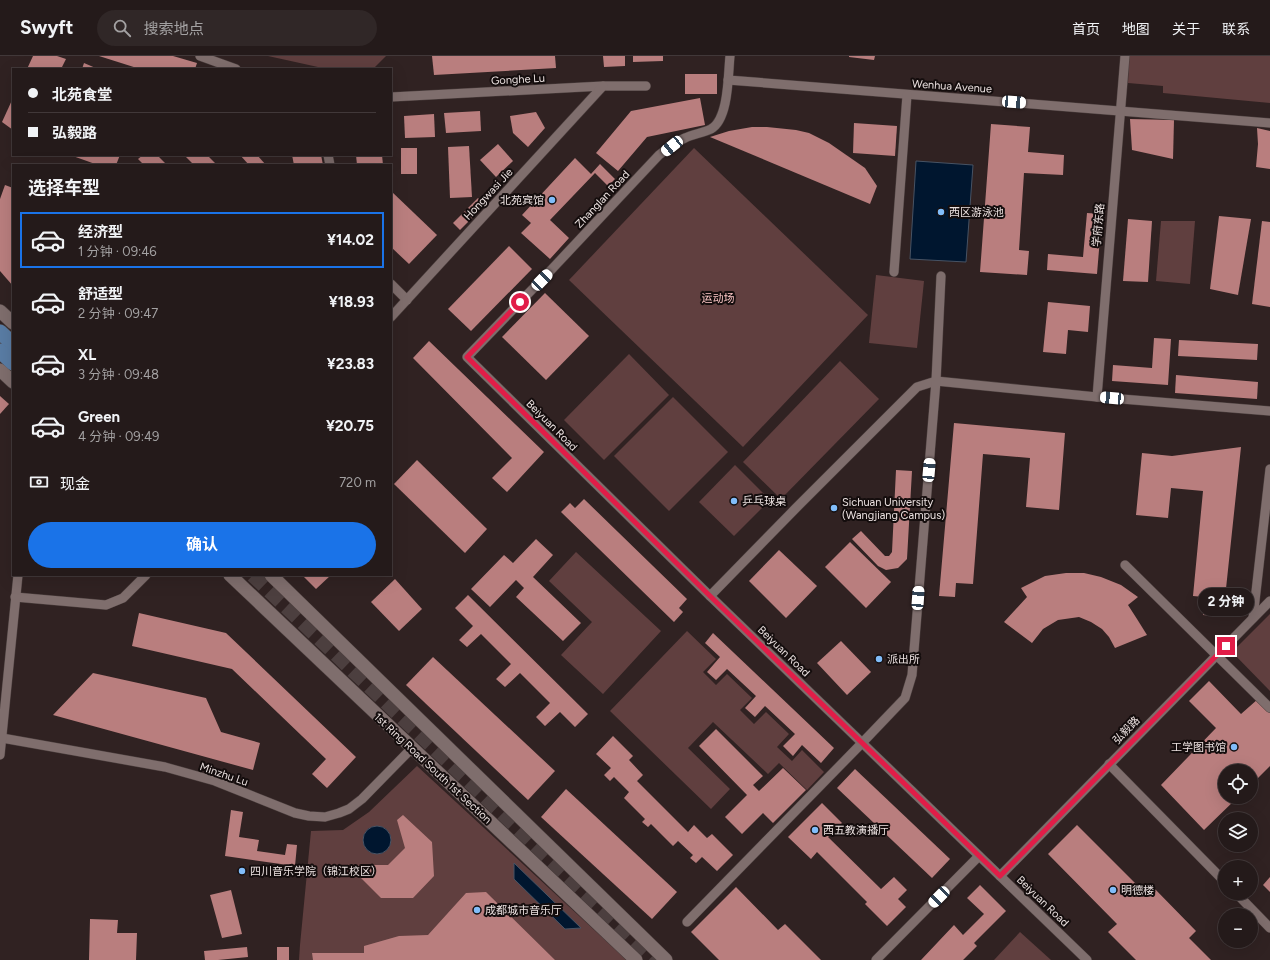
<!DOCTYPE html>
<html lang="zh">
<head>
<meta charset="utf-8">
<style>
	body { margin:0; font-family:Figtree,"Noto Sans SC",sans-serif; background:#302727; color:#f1f3f6; height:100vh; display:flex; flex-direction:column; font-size:15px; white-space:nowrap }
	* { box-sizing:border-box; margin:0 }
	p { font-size:13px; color:#a3a1a2 }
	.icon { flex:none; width:22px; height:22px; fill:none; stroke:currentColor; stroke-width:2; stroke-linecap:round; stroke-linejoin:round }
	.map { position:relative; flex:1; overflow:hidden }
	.details { position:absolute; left:12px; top:108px; width:380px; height:412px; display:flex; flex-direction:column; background:#241a1a; border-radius:0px; box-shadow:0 4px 16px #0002,0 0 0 1px #413839 }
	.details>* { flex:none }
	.top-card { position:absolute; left:12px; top:12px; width:380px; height:88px; border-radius:0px; box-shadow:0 4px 16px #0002,0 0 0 1px #413839; display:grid; align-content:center; height:88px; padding:0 16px; background:#241a1a }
	.fabs { position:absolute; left:1218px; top:708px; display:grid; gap:8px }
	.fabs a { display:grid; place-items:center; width:40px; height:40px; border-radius:50%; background:#241a1a; box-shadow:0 4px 16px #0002,0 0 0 1px #413839; font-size:20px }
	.end { position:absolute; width:18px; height:18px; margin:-9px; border:5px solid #e11d48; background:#fff; box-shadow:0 0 0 2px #fff }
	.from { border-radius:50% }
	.bubble { position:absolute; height:28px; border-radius:14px; background:#241a1a; box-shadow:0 4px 16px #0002,0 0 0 1px #413839; font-size:13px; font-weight:700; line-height:28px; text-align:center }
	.car { position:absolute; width:12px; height:24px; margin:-12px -6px; border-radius:5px; box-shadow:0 0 3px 1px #0007; background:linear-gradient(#fff 24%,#345 0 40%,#fff 0 76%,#345 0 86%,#fff 0) }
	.top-card b { display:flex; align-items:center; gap:14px; height:38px; font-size:15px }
	.top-card b+b { border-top:1px solid #413839 }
	.top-card i { width:10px; height:10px; background:#f1f3f6 }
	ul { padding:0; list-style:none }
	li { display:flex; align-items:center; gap:12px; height:56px; margin:0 8px 6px; padding:0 8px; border:2px solid transparent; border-radius:0px }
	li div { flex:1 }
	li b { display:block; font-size:15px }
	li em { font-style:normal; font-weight:700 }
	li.on { border-color:#1a73e8 }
	li>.icon { width:36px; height:36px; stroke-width:1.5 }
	h2 { padding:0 16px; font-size:18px; line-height:48px }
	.pay { display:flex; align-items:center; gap:10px; height:44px; padding:0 16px; font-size:15px }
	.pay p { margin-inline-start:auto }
	.action { display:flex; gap:8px; margin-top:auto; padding:8px 16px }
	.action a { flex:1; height:46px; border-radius:24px; background:#1a73e8; color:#fff; font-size:16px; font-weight:700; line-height:46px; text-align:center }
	header { display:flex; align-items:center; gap:24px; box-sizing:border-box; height:56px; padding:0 20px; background:#241a1a; border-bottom:1px solid #413839 }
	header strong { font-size:19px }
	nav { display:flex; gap:22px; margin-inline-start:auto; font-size:14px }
	.search { width:280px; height:36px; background:#302727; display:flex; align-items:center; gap:10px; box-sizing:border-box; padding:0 14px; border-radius:22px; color:#a3a1a2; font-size:15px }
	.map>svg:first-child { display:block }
	.green { fill:#603f3f }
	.water { fill:#00162f; stroke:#475364 }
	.building { fill:#b97e7e }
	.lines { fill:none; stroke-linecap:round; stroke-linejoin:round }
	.primary-tunnel { stroke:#4c3f3f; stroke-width:15; stroke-dasharray:15 8; stroke-linecap:butt }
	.street-casing { stroke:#4b3f3e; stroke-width:10 }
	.secondary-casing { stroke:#4b3f3e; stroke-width:14 }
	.primary-casing { stroke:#4b3f3e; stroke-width:16 }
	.street { stroke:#7f6e6d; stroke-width:9 }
	.secondary { stroke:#7f6e6d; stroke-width:13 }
	.primary { stroke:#597ca4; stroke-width:15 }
	.route { stroke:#e11d48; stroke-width:5 }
	.poi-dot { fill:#81bdfa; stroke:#140d0d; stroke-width:1.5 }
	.labels { text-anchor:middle; stroke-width:4; stroke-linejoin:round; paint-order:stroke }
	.street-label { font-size:11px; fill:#ece2e1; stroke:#140d0d }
	.poi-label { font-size:11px; fill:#ece2e1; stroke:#140d0d; text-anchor:start }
	.park-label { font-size:11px; fill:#fec8c7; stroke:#140d0d }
</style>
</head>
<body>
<header>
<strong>Swyft</strong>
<div class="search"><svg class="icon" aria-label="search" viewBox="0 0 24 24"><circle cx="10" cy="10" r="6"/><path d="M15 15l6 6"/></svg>搜索地点</div>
<nav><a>首页</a><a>地图</a><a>关于</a><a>联系</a></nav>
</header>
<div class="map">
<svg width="1270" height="904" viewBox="0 0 1270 904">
	<rect width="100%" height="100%" fill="#302222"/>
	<!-- green -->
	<g class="green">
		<path d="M268,0H386L373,13H327Z"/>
		<path d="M1129,0H1270V47L1163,37V30L1128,27Z"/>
		<path d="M694,92L868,259L743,391L569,224Z"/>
		<path d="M1161,165H1195L1190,228L1156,225Z"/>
		<path d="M876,219L924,225L917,292L869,287Z"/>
		<path d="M629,298L669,339L604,404L564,364Z"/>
		<path d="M840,305L879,343L781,443L743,406Z"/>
		<path d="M673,341L728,396L669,455L614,400Z"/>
		<path d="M735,409L770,444L734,480L699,446Z"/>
		<path d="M576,496L661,575L603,638L561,599L592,566L549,525Z"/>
		<path d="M1270,558V635L1232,596Z"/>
		<path d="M687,575L716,603L703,616L716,629L727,618L752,642L740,654L754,668L766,656L789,678L777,691L792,705L802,694L824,716L807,734L779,707L768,718L713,666L688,692L730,733L711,753L610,655Z"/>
		<path d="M417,710L616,894L626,904H299L300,889L311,775L343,774L369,756Z"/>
		<path d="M1020,876L1051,904H994Z"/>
	</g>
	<!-- water -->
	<g class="water">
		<path d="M916,105L973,109L966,206L910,203Z"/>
		<circle cx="377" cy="784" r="14"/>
		<path d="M514,807L581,872L565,873L514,823Z"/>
	</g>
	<!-- building -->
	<g class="building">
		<path d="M33,0H57L66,3L61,13H27Z"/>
		<path d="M99,0H173L197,7L195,13H140Z"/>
		<path d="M432,0H555L556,12L434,19Z"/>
		<path d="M603,0H625V10L604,11Z"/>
		<path d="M633,0H663V5L633,6Z"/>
		<path d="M849,0H875L874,4L849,1Z"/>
		<path d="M84,7L98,13H82Z"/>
		<rect x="685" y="18" width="32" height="20"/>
		<path d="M13,42V74L2,66Z"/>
		<path d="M700,42L705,69L647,81L618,115L596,97L631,55Z"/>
		<path d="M480,55L481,75L446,77L444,57Z"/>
		<path d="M536,56L545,72L528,91L513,77L510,60Z"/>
		<path d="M434,58L435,81L405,82L404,60Z"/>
		<path d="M1130,63L1174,64L1173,103L1132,94Z"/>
		<path d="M854,67L897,70L895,100L853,97Z"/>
		<path d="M991,68L1030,71L1028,96L1064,99L1063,119L1024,117L1019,194L1029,195L1027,219L980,216Z"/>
		<path d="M752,71H767L796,74L809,77L829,87L865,112L877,130L870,148L710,81L729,75Z"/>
		<path d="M1257,72L1270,75V113L1256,111L1258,88Z"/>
		<path d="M498,88L513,105L496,121L480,104Z"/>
		<path d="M469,90L472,141L450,142L448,91Z"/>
		<rect x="401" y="92" width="16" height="26"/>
		<path d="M70,99H120L116,109H98Z"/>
		<path d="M143,99H157L167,109H144L138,103Z"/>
		<path d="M184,99H207L217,109H194Z"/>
		<path d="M240,99H257L266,109H249Z"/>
		<path d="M292,99H321L323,109H294Z"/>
		<path d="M356,99H382L383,109H357Z"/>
		<path d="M575,102L591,118L600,108L615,123L608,130L595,117L550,164L569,182L550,203L521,177L531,167L522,159Z"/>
		<path d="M5,129L13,132V230L0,215V143Z"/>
		<path d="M391,135L437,179L409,208L391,191Z"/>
		<path d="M478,142L485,149L460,174L453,167Z"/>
		<path d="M1087,157L1102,158L1097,218L1047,214L1048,198L1083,201Z"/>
		<path d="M1219,160L1251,163L1238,239L1210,233Z"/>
		<path d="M1128,163L1152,165L1148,226L1123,225Z"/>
		<path d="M1262,165L1270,166V251L1252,248Z"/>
		<path d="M509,190L532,213L471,275L448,253Z"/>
		<path d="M545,237L589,280L546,324L502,281Z"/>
		<path d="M1048,246L1090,250L1088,276L1068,274L1066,298L1043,296Z"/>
		<path d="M1154,282L1171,283L1168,329L1112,325L1113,309L1152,312Z"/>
		<path d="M1179,284L1258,288L1257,304L1178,300Z"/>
		<path d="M429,285L544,396L507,436L492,422L512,402L413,302Z"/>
		<path d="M1176,319L1258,326L1257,343L1175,337Z"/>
		<path d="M0,340L9,348L0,358Z"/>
		<path d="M954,367L1065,377L1059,454L1026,451L1030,402L983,398L973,528L956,527L955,541L939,540Z"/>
		<path d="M1241,391L1223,561L1203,559L1204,541L1193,540L1203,435L1171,432L1168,462L1136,459L1142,397L1172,400Z"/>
		<path d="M417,404L487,473L465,497L394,428Z"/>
		<path d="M896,414L912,415L907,503L898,512L886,514L878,510L852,483L861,475L885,500H889L892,496Z"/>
		<path d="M584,443L687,543L679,552L683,556L674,566L561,456L570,447L575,452Z"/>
		<path d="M536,483L553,499L533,521L581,567L563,585L516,541L524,532L516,524L490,551L471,533L504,499L513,507Z"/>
		<path d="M850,486L891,526L866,552L825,511Z"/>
		<path d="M779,494L817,530L786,562L749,525Z"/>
		<path d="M1066,517H1084L1101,521L1121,529L1138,541L1128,549L1137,563L1147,579L1115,592L1109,581L1102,573L1091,566L1079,561L1058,564L1043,573L1032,587L1004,566L1027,541L1021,532L1045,520Z"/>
		<path d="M302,519H331L316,533Z"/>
		<path d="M395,523L422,553L399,575L371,546Z"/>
		<path d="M468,539L588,658L575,671L560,656L545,670L536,661L550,647L520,617L505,631L496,623L511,608L481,578L467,591L459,584L473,570L455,552Z"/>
		<path d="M139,557L226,577L356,701L327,732L312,718L326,703L232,613L132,590Z"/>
		<path d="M713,577L834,692L821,707L802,689L793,700L783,690L795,678L765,650L755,661L745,652L756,640L727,613L716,624L707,616L720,601L705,587Z"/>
		<path d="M841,585L871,616L847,639L817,607Z"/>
		<path d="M433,601L555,715L528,744L406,629Z"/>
		<path d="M93,617L206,642L221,676L260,687L253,714L53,659Z"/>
		<path d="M1209,625L1241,658L1258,643L1270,656V710L1251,729V715H1225V741H1238L1204,774L1161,729L1216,672L1189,645Z"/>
		<path d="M716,673L763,720L753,729L759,735L783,712L806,734L773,767L763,757L742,778L725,761L747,739L699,690Z"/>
		<path d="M613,680L633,700L629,704L643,719L637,725L688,776L694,769L707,782L712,778L733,799L717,815L702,801L696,807L690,802L693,799L678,785L673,790L651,768L648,771L642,766L645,763L624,742L629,736L614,721L610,725L604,719L611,712L596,698Z"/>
		<path d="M855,713L950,803L932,822L837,732Z"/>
		<path d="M566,733L677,836L652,863L541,761Z"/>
		<path d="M822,747L842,767L828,781L881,833L894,821L907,834L898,843L906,851L887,870L865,848L867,846L817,796L811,803L788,781Z"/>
		<path d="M231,754L243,756L239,781L259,784L257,795L285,799L287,788L297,789L295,810L225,800Z"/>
		<path d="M403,759L432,786L434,820L413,842H381L353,814L358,809H388L405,792L397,764Z"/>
		<path d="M1077,769L1146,838L1153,831L1196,875L1189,882L1211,904H1136L1108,876L1117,868L1048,798Z"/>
		<path d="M1270,821V836L1263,829Z"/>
		<path d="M980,829L1006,855L974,887L977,890L963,904H921L954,869L963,879L984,858L967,842Z"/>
		<path d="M736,831L778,874L785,868L821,904H719L691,876Z"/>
		<path d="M231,834L242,878L222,882L210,839Z"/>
		<path d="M486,836L555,904H313L312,897H364V890L399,880L428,879L466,837Z"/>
		<path d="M90,863L118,864L117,877H137L136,904H89Z"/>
		<path d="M247,891L248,901L218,904H205L204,895Z"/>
		<rect x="277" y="891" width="12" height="13"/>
	</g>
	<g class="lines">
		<!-- primary-tunnel -->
		<path class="primary-tunnel" d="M253,519L656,904"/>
		<!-- street casing -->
		<g class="street-casing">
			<g id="street">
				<path d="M200,0L236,13"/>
				<path d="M730,0C728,18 729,63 711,73C703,77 693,78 685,82C675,86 667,93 659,99L552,213L467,301L710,540L1087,904"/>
				<path d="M728,24C908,39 1089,51 1270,67"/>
				<path d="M391,41L603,30H646"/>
				<path d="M328,99L330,109"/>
				<path d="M894,216L907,39"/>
				<path d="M391,228L407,244"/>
				<path d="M391,261L603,30"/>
				<path d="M1097,341L1125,0"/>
				<path d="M1125,509L1270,652"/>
				<path d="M710,540L795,453L917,331L936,325L1097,341L1270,355"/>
				<path d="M15,541L106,549L123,542L146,519"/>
				<path d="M1253,562L1270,413"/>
				<path d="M2,682L165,711L215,725L295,757L309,760L325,761L339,757L349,753L362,743L412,692"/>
				<path d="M0,699L18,519"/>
				<path d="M1109,708L1225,826"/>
				<path d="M1000,820L1270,545"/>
				<path d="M1236,837L1270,872"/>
				<path d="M687,866L862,687L905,642L912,619L936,325L941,220"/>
				<path d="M876,904L979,800"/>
			</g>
		</g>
		<!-- secondary casing -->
		<g class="secondary-casing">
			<g id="secondary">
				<path d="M0,255L13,267"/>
				<path d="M0,314L13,326"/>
				<path d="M230,519L636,904"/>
				<path d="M271,519L666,904"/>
			</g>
		</g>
		<!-- primary casing -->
		<g class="primary-casing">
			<g id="primary">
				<path d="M0,276L13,288"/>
				<path d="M0,295L13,307"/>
			</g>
		</g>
		<!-- street -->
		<use href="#street" class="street"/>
		<!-- secondary -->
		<use href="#secondary" class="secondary"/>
		<!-- primary -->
		<use href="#primary" class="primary"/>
	</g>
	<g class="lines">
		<!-- route -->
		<path class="route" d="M520,246L467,301L710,540L1000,820L1226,590"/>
	</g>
	<!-- markers -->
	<g class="poi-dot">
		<circle cx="552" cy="144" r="4"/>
		<circle cx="941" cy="156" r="4"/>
		<circle cx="734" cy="445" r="4"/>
		<circle cx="834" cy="452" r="4"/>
		<circle cx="879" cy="603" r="4"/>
		<circle cx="1234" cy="691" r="4"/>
		<circle cx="815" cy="774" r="4"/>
		<circle cx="242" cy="815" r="4"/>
		<circle cx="1113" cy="834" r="4"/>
		<circle cx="477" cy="854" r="4"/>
	</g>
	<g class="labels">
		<!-- street labels -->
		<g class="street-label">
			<text transform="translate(518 23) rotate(-3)" y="4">Gonghe Lu</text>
			<text transform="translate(952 30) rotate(4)" y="4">Wenhua Avenue</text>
			<text transform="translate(488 138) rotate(-47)" y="4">Hongwasi Jie</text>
			<text transform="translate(602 143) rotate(-47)" y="4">Zhanglan Road</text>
			<text transform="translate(1098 169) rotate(-85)" y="4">学府东路</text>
			<text transform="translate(552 369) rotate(45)" y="4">Beiyuan Road</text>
			<text transform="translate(784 595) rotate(44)" y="4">Beiyuan Road</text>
			<text transform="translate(1126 674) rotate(-46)" y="4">弘毅路</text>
			<text transform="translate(433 712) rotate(43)" y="4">1st Ring Road South 1st Section</text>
			<text transform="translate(224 718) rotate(19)" y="4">Minzhu Lu</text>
			<text transform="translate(1043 845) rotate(44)" y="4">Beiyuan Road</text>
		</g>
		<!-- poi labels -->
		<g class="poi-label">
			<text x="544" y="148" text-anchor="end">北苑宾馆</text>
			<text x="949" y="160">西区游泳池</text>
			<text x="742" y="449">乒乓球桌</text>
			<text x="842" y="450">Sichuan University<tspan x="842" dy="13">(Wangjiang Campus)</tspan></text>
			<text x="887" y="607">派出所</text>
			<text x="1226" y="695" text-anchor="end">工学图书馆</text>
			<text x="823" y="778">西五教演播厅</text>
			<text x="250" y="819">四川音乐学院（锦江校区）</text>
			<text x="1121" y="838">明德楼</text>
			<text x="485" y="858">成都城市音乐厅</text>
		</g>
		<!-- park labels -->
		<g class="park-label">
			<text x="718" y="246">运动场</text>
		</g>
	</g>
</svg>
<div class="fabs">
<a><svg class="icon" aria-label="locate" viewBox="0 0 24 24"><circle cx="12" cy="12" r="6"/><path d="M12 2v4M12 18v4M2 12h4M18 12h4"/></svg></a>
<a><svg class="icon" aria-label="layers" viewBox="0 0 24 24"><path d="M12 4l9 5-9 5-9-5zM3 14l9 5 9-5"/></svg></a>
<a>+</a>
<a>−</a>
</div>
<i class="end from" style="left:520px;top:246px"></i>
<i class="end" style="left:1226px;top:590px"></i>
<div class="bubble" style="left:1198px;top:532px;width:56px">2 分钟</div>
<i class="car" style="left:1014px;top:46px;rotate:94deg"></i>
<i class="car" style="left:672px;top:90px;rotate:231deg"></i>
<i class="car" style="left:542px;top:224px;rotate:44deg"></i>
<i class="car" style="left:1112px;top:342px;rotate:275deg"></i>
<i class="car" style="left:929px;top:414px;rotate:5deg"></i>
<i class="car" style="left:918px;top:542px;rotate:4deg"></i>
<i class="car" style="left:939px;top:841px;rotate:225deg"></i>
<div class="top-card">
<b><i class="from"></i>北苑食堂</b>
<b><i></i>弘毅路</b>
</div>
<section class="details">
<h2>选择车型</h2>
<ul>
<li class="on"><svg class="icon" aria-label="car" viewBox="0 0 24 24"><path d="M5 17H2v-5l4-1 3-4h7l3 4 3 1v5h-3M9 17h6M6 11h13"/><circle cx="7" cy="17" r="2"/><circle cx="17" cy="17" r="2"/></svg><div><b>经济型</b><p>1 分钟 · 09:46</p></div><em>¥14.02</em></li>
<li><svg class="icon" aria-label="car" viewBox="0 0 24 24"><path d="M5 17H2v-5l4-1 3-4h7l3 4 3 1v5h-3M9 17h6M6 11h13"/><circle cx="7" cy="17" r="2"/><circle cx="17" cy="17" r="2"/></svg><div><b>舒适型</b><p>2 分钟 · 09:47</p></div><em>¥18.93</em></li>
<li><svg class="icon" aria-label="car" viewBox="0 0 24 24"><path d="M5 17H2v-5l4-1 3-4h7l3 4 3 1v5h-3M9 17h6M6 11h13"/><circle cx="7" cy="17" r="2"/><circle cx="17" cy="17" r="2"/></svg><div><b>XL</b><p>3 分钟 · 09:48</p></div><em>¥23.83</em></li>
<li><svg class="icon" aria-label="car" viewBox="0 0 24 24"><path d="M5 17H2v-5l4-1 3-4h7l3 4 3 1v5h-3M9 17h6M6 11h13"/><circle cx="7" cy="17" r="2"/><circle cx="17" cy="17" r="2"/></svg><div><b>Green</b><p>4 分钟 · 09:49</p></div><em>¥20.75</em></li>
</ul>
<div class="pay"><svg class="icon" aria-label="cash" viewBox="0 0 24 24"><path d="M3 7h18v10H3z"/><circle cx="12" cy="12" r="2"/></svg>现金<p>720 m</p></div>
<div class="action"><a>确认</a></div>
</section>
</div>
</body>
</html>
